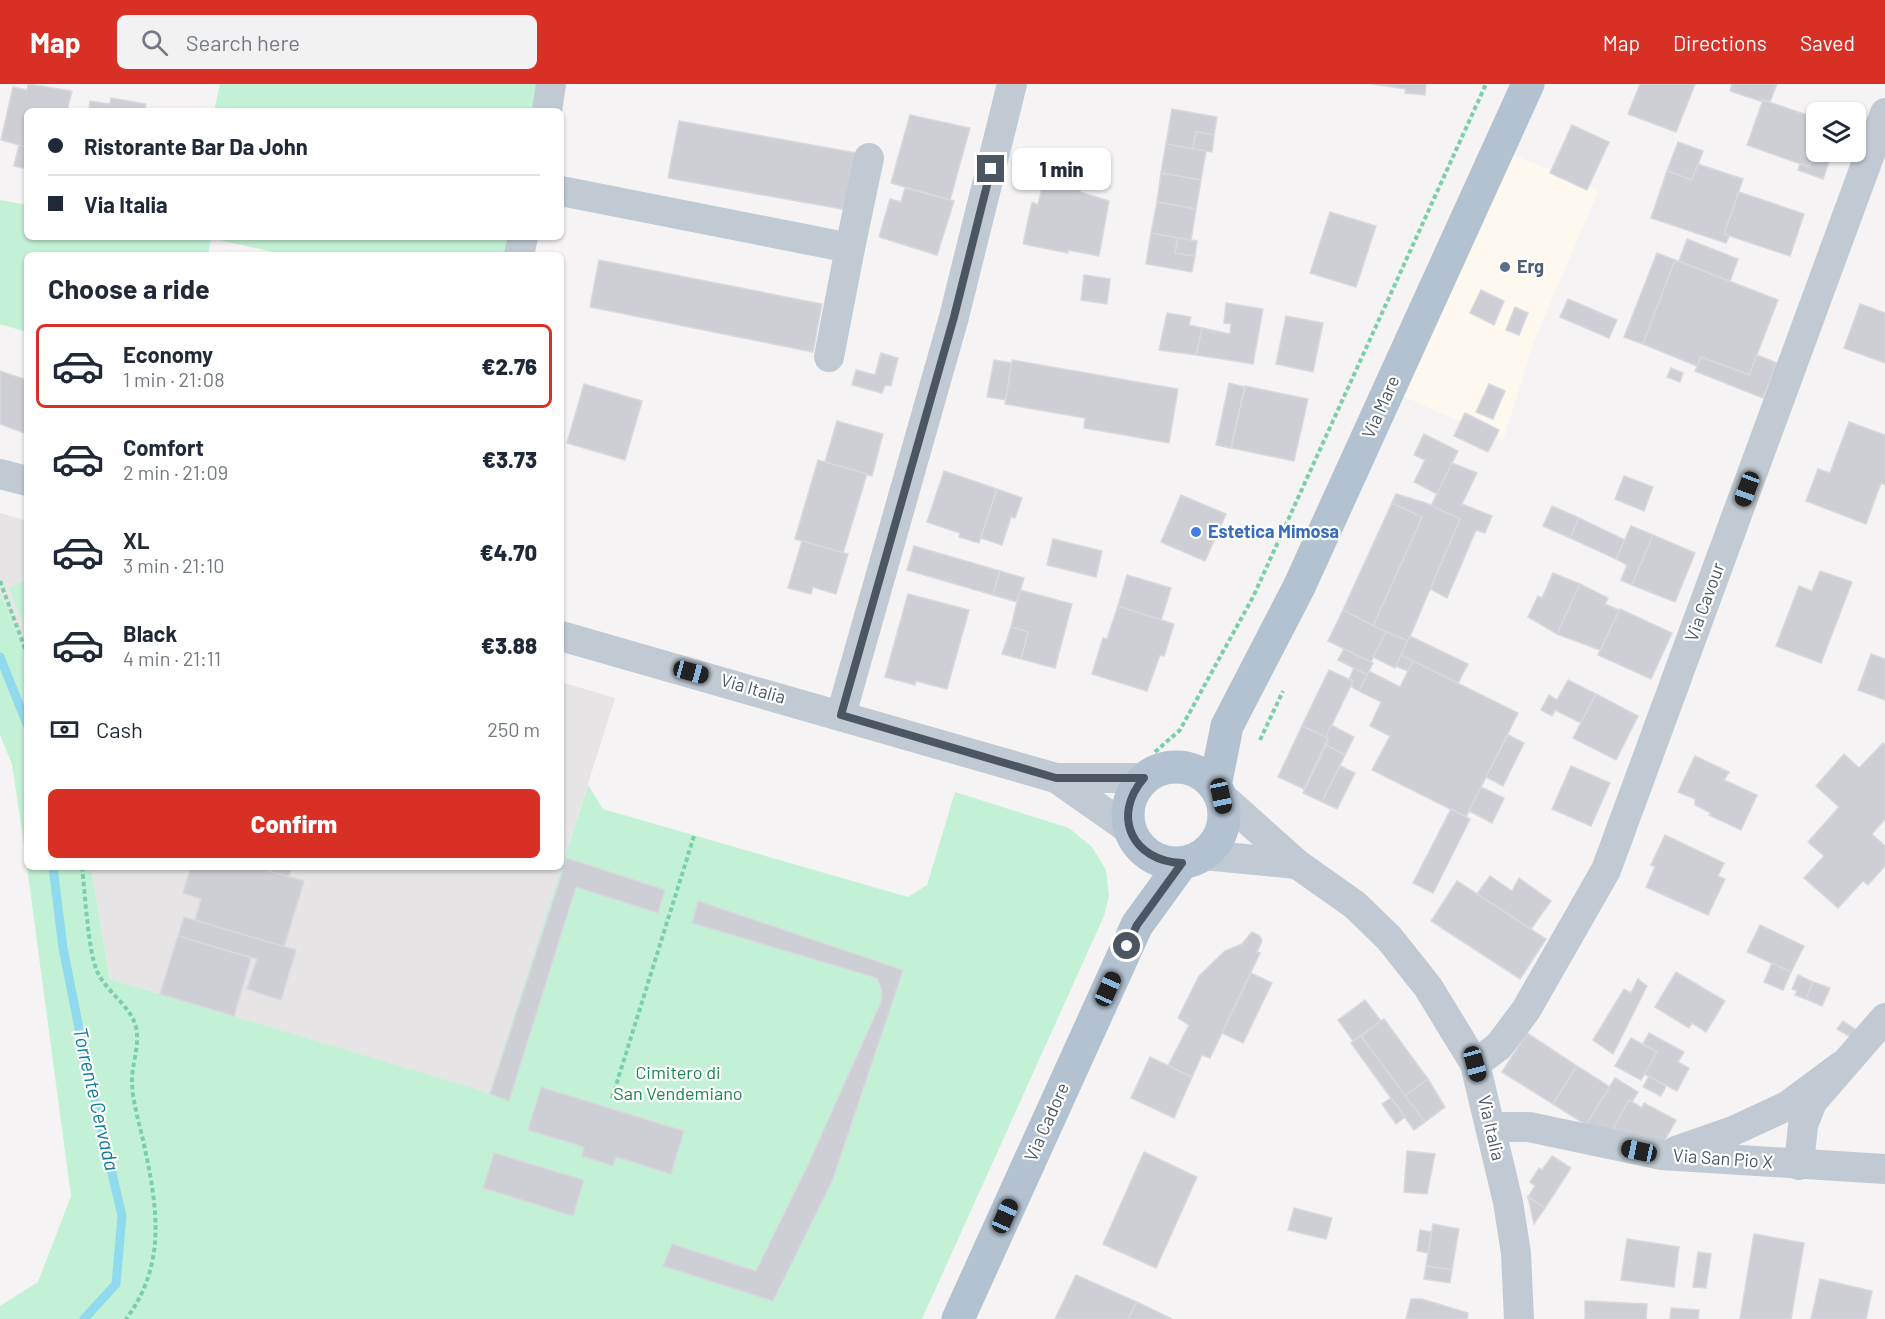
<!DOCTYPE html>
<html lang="en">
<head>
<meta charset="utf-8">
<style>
	body { margin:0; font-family:Barlow,sans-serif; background:#f2f2f3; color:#1f2937; height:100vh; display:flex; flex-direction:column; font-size:22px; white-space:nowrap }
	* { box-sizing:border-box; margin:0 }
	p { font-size:20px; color:#747a83 }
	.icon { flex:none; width:33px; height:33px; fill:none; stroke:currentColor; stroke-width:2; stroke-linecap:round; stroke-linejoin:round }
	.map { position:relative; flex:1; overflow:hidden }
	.panel { position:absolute; left:24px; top:168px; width:540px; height:618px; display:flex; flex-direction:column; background:#fff; border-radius:9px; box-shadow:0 2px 4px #0004 }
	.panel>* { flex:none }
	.hud { position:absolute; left:24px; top:24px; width:540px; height:132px; border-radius:9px; box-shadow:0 2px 4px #0004; display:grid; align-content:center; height:132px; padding:0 24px; background:#fff }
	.fabs { position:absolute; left:1806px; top:18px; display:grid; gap:12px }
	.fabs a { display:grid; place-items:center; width:60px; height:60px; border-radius:9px; background:#fff; box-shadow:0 2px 4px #0004; font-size:30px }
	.end { position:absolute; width:27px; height:27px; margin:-14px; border:8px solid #4a5661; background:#fff; box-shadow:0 0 0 3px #fff }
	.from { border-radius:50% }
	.bubble { position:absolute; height:42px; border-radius:9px; background:#fff; box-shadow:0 2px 4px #0004; font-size:20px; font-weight:800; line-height:42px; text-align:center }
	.car { position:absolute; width:18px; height:36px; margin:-18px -9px; border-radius:8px; box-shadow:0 0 4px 2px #0007; background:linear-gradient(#222 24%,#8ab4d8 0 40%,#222 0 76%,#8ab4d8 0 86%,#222 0) }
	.hud b { display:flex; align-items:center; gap:21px; height:57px; font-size:22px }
	.hud b+b { border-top:2px solid #e0e1e3 }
	.hud i { width:15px; height:15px; background:#1f2937 }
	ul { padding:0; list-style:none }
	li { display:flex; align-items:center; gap:18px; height:84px; margin:0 12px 9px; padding:0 12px; border:3px solid transparent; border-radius:9px }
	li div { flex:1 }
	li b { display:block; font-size:22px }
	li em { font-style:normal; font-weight:800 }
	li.on { border-color:#d93025 }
	li>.icon { width:54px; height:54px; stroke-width:1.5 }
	h2 { padding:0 24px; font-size:27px; line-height:72px }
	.pay { display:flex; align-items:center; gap:15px; height:66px; padding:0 24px; font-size:22px }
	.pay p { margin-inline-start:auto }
	.button { display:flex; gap:12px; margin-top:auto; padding:12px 24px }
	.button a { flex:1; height:69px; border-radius:9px; background:#d93025; color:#fff; font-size:24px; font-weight:800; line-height:69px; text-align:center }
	header { display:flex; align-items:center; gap:36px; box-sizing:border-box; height:84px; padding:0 30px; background:#d93025; color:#fff }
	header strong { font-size:28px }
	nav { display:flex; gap:33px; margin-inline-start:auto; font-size:21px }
	.search { width:420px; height:54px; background:#f2f2f3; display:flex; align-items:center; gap:15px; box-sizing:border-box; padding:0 21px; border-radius:9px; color:#747a83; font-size:22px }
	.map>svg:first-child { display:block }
	.commercial { fill:#fdf9ef }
	.education { fill:#e6e4e5 }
	.green { fill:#c3f1d5 }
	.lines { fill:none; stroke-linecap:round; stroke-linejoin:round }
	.stream { stroke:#90daee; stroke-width:9 }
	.building { fill:#cdcfd5; stroke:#d7d9de; stroke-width:1.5 }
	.path { stroke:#7ad0a6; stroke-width:4; stroke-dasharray:4.5 3; stroke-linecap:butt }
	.minor { stroke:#c1cad2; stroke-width:30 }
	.major { stroke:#b3c2d1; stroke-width:33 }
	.route { stroke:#4a5661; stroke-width:8 }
	.service-dot { fill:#5c6f8a; stroke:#fff; stroke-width:2 }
	.shop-dot { fill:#3f7fe0; stroke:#fff; stroke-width:2 }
	.labels { text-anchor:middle; stroke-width:4.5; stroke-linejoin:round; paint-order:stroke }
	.service-label { font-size:18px; font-weight:bold; fill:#4e5e75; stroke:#fff; text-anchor:start }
	.street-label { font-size:18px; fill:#4a5661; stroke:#fff }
	.shop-label { font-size:18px; font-weight:bold; fill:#366cbe; stroke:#fff; text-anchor:start }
	.park-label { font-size:18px; fill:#17864f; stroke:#fff }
	.water-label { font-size:20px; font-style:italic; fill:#0c7c9b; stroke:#fff }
</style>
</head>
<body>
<header>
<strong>Map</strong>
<div class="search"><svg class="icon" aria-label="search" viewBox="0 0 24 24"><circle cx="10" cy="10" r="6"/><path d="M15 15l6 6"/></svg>Search here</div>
<nav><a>Map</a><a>Directions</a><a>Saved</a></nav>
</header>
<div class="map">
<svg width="1885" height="1235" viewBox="0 0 1885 1235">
	<rect width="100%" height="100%" fill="#f5f3f3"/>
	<!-- commercial -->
	<path class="commercial" d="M1499,65L1599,106L1534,257L1503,357L1389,306Z"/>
	<!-- education -->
	<g class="education">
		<path d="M0,429L27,437V572L0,508Z"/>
		<path d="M561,598L615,614L490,1010L110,895L91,783H561Z"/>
	</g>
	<!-- green -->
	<g class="green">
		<path d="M220,0H551L547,27H214Z"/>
		<path d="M0,116L27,121V153H523L519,171H286L211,154L208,171H27V248L0,240Z"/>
		<path d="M27,496V549L9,504Z"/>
		<path d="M0,508L27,572V781L12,680L0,651Z"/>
		<path d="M588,701L603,725L908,813L927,801L955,708L1069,744L1092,763L1106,786L1109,812L1104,832L922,1235H0V1222L38,1198L71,1112L27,783H91L110,895L489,1009Z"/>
	</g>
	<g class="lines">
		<!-- stream -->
		<g class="stream">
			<path d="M0,573L27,640"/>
			<path d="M53,783L63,864L84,969L122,1132L116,1200L84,1235"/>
		</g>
	</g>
	<!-- building -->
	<g class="building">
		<path d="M28,0L72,7L67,27H27V63L1,56L13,3L27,6Z"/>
		<path d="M1372,0H1426L1425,11L1405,9L1406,5Z"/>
		<path d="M1640,0H1695L1676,48L1628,30Z"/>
		<path d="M1732,0H1777L1770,18L1763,16V18L1730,7Z"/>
		<path d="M111,14L146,20L145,27H89L90,17L110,20Z"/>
		<path d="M1763,16L1816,34V67L1809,83L1747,61Z"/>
		<path d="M1172,25L1217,33L1214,51L1196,48L1193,65L1166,60Z"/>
		<path d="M910,31L970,44L950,116L891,99Z"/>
		<path d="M679,37L857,69L847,126L668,94Z"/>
		<path d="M1572,41L1609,58L1587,106L1550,89Z"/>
		<path d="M1196,48L1214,51L1212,68L1193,65Z"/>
		<path d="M1678,58L1703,67L1692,96L1667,87Z"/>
		<path d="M1166,60L1206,67L1201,96L1161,89Z"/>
		<path d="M19,61L27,63V85L14,82Z"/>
		<path d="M1815,67L1831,72L1823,95L1798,86L1800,80L1809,83Z"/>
		<path d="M1698,80L1743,95L1724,150L1729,152L1726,159L1651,134L1667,87L1692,96Z"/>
		<path d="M1161,89L1201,96L1196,125L1157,118Z"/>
		<path d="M1044,95L1081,103L1080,108L1109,117L1099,172L1068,166V169L1023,160L1032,118L1038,121Z"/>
		<path d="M905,104L954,117L937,171L879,153L890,115L901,118Z"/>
		<path d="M1739,108L1804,130L1790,172L1724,150Z"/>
		<path d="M1157,118L1196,125L1191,156L1151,149Z"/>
		<path d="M1330,128L1376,142L1356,203L1310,189Z"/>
		<path d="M1151,149L1178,154L1175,169L1195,172L1192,188L1146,180Z"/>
		<path d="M1178,154L1197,157L1195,172L1175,169Z"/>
		<path d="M1687,155L1738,175L1730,197L1679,177Z"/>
		<path d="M1657,169L1675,176L1643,260L1624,253Z"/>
		<path d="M599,176L822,220L813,268L590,223Z"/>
		<path d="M1675,176L1778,216L1749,291L1701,273L1697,282L1643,260Z"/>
		<path d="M1084,191L1110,195L1107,220L1081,216Z"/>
		<path d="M1481,206L1504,217L1494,241L1470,229Z"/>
		<path d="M1568,215L1617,236L1609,254L1560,233Z"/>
		<path d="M1226,219L1263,225L1253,280L1196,271L1202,244L1230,250L1231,240L1224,239Z"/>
		<path d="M1860,220L1885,229V279L1844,264Z"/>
		<path d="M1515,223L1528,229L1519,251L1506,246Z"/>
		<path d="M1167,229L1191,233L1189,241L1202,244L1196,271L1159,266Z"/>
		<path d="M1286,232L1323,239L1313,288L1276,280Z"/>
		<path d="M881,269L898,274L891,302L885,301L882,309L852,301L856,286L875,291Z"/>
		<path d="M1757,271L1777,279L1763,314L1695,287L1701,273L1749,291Z"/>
		<path d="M994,276L1012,279L1006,316L987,313Z"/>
		<path d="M1012,276L1178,305L1169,359L1084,344L1085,334L1005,320Z"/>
		<path d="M1671,284L1683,289L1680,298L1667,293Z"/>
		<path d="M0,287L27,296V350L0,340Z"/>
		<path d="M1229,299L1245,303L1231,364L1216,361Z"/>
		<path d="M584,300L642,317L625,376L567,359Z"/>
		<path d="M1489,300L1505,307L1493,335L1476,328Z"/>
		<path d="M1245,302L1308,315L1294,377L1231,364Z"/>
		<path d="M1465,329L1499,346L1488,368L1454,352Z"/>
		<path d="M837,337L883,350L872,392L825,378Z"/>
		<path d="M1849,338L1885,351V401L1881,399L1866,440L1806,417L1818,385L1830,389Z"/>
		<path d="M1424,350L1458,367L1437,410L1414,398L1425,376L1414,371Z"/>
		<path d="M818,376L867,390L843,469L795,455Z"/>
		<path d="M1452,379L1477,389L1462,420L1492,432L1485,449L1476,446L1447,514L1430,505L1460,435L1431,422Z"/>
		<path d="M944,387L997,405L979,459L959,453L960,449L927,438Z"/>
		<path d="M1624,392L1653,403L1644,427L1615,415Z"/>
		<path d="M997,405L1022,414L1015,434L1011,433L1002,461L981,454Z"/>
		<path d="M1396,410L1426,419L1460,435L1408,557L1373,542L1422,433L1392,419Z"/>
		<path d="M1181,411L1226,430L1205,477L1161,458Z"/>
		<path d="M1392,419L1422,433L1373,542L1343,526Z"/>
		<path d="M1552,422L1579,434L1570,454L1543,442Z"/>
		<path d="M1579,434L1625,456L1616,475L1570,454Z"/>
		<path d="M1631,442L1653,451L1632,501L1621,496L1627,481L1616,475Z"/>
		<path d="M1653,451L1695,469L1675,518L1632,501Z"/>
		<path d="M1053,455L1102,467L1096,493L1047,481Z"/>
		<path d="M802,457L848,470L836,510L813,503L811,510L788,504Z"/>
		<path d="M914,462L1000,487L993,511L907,486Z"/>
		<path d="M1000,487L1024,494L1017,518L993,511Z"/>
		<path d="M1820,487L1852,498L1821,579L1776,562L1799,502L1812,507Z"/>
		<path d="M1553,489L1580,500L1557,550L1528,533L1538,512L1542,514Z"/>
		<path d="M1127,491L1171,504L1161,536L1118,522Z"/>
		<path d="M1580,500L1608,514L1605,520L1619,526L1600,566L1557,550Z"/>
		<path d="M1020,506L1072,520L1055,584L1021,575L1028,548L1011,543Z"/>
		<path d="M908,510L969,526L947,605L916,597L915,601L885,593Z"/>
		<path d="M1118,522L1174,540L1164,572L1160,571L1147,607L1092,590L1103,554L1107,555Z"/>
		<path d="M1620,525L1672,549L1651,595L1598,571Z"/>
		<path d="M1343,526L1386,548L1371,578L1328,557Z"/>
		<path d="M1011,543L1028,548L1021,575L1002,570Z"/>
		<path d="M1386,548L1408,557L1395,584L1373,573Z"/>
		<path d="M1410,552L1468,580L1458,599L1401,571Z"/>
		<path d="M1344,565L1373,579L1367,591L1338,576Z"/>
		<path d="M1871,570L1885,575V616L1858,606Z"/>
		<path d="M1401,571L1413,577L1408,587L1396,582Z"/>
		<path d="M1413,577L1518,629L1466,733L1372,686L1390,652L1370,642L1381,618L1359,607L1369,587L1400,603Z"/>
		<path d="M1354,584L1367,591L1359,607L1350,602L1353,597L1349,595Z"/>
		<path d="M1329,586L1353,597L1326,653L1302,642Z"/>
		<path d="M1568,596L1596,610L1581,639L1555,626L1552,632L1541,626L1549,611L1557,616Z"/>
		<path d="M1596,610L1638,632L1616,676L1573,654Z"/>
		<path d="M1331,641L1354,653L1345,671L1326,661L1328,654L1326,653Z"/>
		<path d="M1302,642L1328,654L1304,705L1278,693Z"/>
		<path d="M1508,651L1524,659L1503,702L1486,693Z"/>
		<path d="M1883,659L1885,661V735L1872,750L1885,762V782L1868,801L1863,797L1838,824L1804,794L1824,772L1808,758L1839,723L1816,702L1844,670L1859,684Z"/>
		<path d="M1326,661L1345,671L1322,718L1303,709Z"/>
		<path d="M1695,672L1729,688L1724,696L1757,711L1741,746L1709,731L1711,729L1695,721V715L1678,708Z"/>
		<path d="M1340,682L1355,689L1337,725L1322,718Z"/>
		<path d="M1571,682L1610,699L1591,742L1552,725Z"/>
		<path d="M1481,703L1504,714L1492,739L1469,727Z"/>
		<path d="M1451,725L1470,735L1433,809L1413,799Z"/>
		<path d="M1665,751L1724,779L1718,792L1725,795L1708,831L1646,803L1655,783L1651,781Z"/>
		<path d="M567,774L665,806L658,829L576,803L509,1017L490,1010Z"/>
		<path d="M191,783H257L304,797L284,863L195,836L201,815L183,809Z"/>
		<path d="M257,783H292L289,793Z"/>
		<path d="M1490,792L1512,807L1519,794L1551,817L1531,845L1477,810Z"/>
		<path d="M1457,797L1546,855L1520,895L1431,837Z"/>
		<path d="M698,817L903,886L833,1095L773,1217L663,1182L672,1160L756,1187L808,1081L881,918L882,906L877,894L692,839Z"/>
		<path d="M184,833L296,866L281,916L247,905L257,875L178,852Z"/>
		<path d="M1760,841L1804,862L1791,888L1747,868Z"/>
		<path d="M1252,848L1260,852L1262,857L1257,868L1260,869L1210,974L1202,971L1192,993L1168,982L1189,941L1178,934L1199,892L1225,867L1242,860Z"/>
		<path d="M178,852L251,874L234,932L160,910Z"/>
		<path d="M1772,879L1791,888L1783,906L1764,898Z"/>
		<path d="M1676,888L1725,917L1706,948L1692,939L1689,944L1655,923Z"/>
		<path d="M1251,889L1272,899L1243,959L1222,949Z"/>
		<path d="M1798,891L1813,898L1806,915L1795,911L1797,907L1792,905Z"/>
		<path d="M1638,895L1647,902L1613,970L1593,956L1624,905L1631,909Z"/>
		<path d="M1813,898L1830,904L1822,922L1806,915Z"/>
		<path d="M1365,916L1381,937L1353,957L1338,936Z"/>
		<path d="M1384,935L1428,995L1405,1012L1361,952Z"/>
		<path d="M1843,937L1861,949L1854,955L1837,945Z"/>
		<path d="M1527,949L1577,982L1553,1020L1502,988Z"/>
		<path d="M1649,949L1684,968L1678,978L1689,984L1677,1007L1644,990L1657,968L1643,960Z"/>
		<path d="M1361,952L1425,1038L1414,1046L1351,959Z"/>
		<path d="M1631,954L1657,968L1641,996L1615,982Z"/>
		<path d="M1150,973L1192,993L1174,1034L1131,1014Z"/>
		<path d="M1577,982L1610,1003L1586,1041L1553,1020Z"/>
		<path d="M1649,992L1666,1002L1661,1012L1643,1003Z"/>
		<path d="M1615,994L1638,1008L1632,1018L1629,1016L1611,1049L1586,1041Z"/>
		<path d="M1428,995L1445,1023L1425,1038L1405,1012Z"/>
		<path d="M541,1003L684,1047L671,1090L616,1073L613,1082L582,1072L584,1063L528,1046Z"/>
		<path d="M1391,1014L1405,1033L1396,1040L1382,1020Z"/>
		<path d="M1629,1016L1642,1024L1644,1019L1676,1036L1660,1065L1611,1049Z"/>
		<path d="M1407,1067L1435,1070L1427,1110L1404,1108Z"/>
		<path d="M1144,1068L1197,1093L1156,1184L1103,1160Z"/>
		<path d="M494,1069L584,1096L573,1132L483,1104Z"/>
		<path d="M1552,1072L1571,1084L1545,1124L1528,1113L1535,1102L1530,1098L1539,1084L1542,1086Z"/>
		<path d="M1528,1113L1545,1124L1534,1140Z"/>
		<path d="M1294,1124L1332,1134L1326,1155L1288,1146Z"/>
		<path d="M1433,1140L1459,1145L1452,1186L1426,1182Z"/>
		<path d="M1420,1146L1431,1148L1428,1169L1417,1167Z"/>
		<path d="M1754,1150L1804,1159L1791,1235H1740Z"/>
		<path d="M1627,1155L1679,1163L1674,1203L1621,1196Z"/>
		<path d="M1698,1168L1711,1170L1706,1204L1693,1203Z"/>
		<path d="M1426,1182L1452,1186L1450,1199L1424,1195Z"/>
		<path d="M1076,1191L1137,1218L1128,1235H1055Z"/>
		<path d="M1820,1195L1872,1207L1866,1235H1811Z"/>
		<path d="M1411,1215H1422L1468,1229L1467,1235H1406Z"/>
		<path d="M1585,1217L1647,1220L1646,1235H1585Z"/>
		<path d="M1137,1218L1172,1235H1128Z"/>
		<path d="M1671,1224L1699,1226L1698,1235H1670Z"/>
	</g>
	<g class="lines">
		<!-- path -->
		<g class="path">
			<path d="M0,497L27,570"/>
			<path d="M1260,656L1283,607"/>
			<path d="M1155,668L1180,646L1253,513L1486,0"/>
			<path d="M82,783C85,808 88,867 97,887C106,908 131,922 136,943C140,961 132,979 132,997C132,1016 139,1038 143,1056C157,1120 168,1179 126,1235"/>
			<path d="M612,1014L694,752"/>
		</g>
		<!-- minor -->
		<g class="minor">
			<path d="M547,27L551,0"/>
			<path d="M561,107L850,164L829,273"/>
			<path d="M850,164L869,74"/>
			<path d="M519,171L523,153"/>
			<path d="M0,390L27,397"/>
			<path d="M561,552L1056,694H1144"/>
			<path d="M841,631L954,233L1012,0"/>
			<path d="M1056,694L1130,746"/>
			<path d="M1221,712L1297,780L1355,821L1389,854L1428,903L1475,980L1508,1118L1516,1169L1519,1235"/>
			<path d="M1204,771L1297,780"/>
			<path d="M1475,980L1499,962L1526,926L1606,786L1885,29"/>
			<path d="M1492,1043H1529L1662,1071L1885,1085"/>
			<path d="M1676,1067L1733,1047L1787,1022L1841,982"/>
			<path d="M1799,1081L1803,1041L1812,1018L1885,934"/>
		</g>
		<!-- major -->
		<g class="major">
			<circle cx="1176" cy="731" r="48"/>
			<path d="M1215,702L1227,642L1299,503L1528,0"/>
			<path d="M958,1235L1137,841L1182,779"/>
		</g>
	</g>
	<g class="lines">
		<!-- route -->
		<path class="route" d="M991,85L954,233L841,631L1056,694H1144C1111,732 1132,777 1182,779L1137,841L1127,862"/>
	</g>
	<!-- markers -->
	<circle class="service-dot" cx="1505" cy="183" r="6"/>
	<circle class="shop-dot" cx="1196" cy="448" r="6"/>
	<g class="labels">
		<!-- service labels -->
		<g class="service-label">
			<text x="1517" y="189">Erg</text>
		</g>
		<!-- street labels -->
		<g class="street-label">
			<text transform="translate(1381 323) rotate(-66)" y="6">Via Mare</text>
			<text transform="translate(1705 518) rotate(-70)" y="6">Via Cavour</text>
			<text transform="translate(753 605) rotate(16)" y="6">Via Italia</text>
			<text transform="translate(1047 1038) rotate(-66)" y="6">Via Cadore</text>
			<text transform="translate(1491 1044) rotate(77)" y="6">Via Italia</text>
			<text transform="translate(1723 1075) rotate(4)" y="6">Via San Pio X</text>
		</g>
		<!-- shop labels -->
		<g class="shop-label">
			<text x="1208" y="454">Estetica Mimosa</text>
		</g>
		<!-- park labels -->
		<g class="park-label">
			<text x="678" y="995">Cimitero di<tspan x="678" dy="21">San Vendemiano</tspan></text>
		</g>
		<!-- water labels -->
		<g class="water-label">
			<text transform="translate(96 1015) rotate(77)" y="7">Torrente Cervada</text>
		</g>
	</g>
</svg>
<div class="fabs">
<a><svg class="icon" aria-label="layers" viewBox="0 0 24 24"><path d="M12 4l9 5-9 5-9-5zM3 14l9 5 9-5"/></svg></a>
</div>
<i class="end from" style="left:1127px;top:862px"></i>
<i class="end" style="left:991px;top:85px"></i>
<div class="bubble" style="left:1012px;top:64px;width:99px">1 min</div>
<i class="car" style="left:1747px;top:405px;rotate:200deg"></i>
<i class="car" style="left:691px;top:588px;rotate:105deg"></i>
<i class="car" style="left:1221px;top:712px;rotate:168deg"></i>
<i class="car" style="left:1108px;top:905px;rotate:24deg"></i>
<i class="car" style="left:1475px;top:980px;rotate:165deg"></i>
<i class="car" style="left:1639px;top:1067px;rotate:282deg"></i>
<i class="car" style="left:1005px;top:1132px;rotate:24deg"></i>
<div class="hud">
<b><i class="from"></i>Ristorante Bar Da John</b>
<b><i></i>Via Italia</b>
</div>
<section class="panel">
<h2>Choose a ride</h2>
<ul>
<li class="on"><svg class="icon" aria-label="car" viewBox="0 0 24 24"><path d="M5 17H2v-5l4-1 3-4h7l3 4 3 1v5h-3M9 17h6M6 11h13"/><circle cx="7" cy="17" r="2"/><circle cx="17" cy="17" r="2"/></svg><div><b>Economy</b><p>1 min · 21:08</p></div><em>€2.76</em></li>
<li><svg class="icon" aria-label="car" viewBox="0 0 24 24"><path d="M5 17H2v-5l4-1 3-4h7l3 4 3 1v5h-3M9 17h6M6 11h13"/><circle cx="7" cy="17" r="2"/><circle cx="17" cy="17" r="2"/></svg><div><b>Comfort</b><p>2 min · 21:09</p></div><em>€3.73</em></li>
<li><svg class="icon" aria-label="car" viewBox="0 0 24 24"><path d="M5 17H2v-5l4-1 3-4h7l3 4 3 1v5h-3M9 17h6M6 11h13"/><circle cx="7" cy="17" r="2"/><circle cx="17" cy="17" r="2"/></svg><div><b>XL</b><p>3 min · 21:10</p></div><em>€4.70</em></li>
<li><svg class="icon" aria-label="car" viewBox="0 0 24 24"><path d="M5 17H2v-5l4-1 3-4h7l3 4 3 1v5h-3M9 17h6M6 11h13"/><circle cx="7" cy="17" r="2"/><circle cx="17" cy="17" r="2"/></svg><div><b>Black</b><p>4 min · 21:11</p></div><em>€3.88</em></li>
</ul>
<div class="pay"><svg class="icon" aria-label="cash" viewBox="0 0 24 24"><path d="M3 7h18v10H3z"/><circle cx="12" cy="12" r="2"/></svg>Cash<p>250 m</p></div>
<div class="button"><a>Confirm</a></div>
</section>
</div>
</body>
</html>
